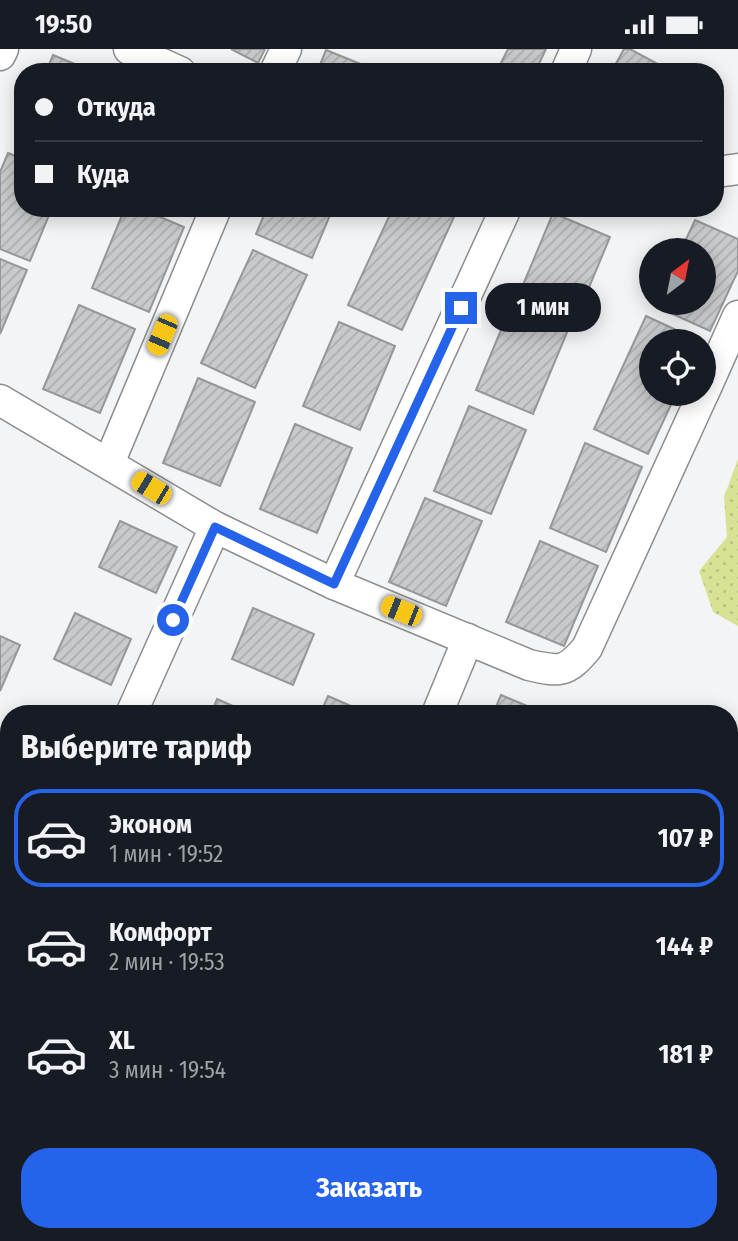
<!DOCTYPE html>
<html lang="ru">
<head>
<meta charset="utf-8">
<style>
	body { margin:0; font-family:"Fira Sans Condensed",sans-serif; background:#242831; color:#f1f3f6; height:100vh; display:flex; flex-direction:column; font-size:26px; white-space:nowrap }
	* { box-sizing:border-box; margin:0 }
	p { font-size:23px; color:#9ea1a6 }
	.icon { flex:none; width:38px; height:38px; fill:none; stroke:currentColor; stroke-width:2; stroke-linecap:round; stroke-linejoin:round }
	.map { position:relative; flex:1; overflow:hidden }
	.sheet { position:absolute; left:0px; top:656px; width:738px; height:537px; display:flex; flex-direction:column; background:#171b24; border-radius:28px 28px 0 0; box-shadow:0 4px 18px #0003 }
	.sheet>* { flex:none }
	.banner { position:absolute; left:14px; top:14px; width:710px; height:154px; border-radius:28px; box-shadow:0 4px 18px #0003; display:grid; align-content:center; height:154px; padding:0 21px; background:#171b24 }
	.needle { width:46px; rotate:32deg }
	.buttons { position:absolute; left:639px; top:189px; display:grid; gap:14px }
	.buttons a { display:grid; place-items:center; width:77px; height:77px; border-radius:50%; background:#171b24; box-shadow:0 4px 18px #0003; font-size:35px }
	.end { position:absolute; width:32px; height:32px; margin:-16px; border:9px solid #2563eb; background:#fff; box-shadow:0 0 0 4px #fff }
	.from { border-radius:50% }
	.bubble { position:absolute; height:49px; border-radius:24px; background:#171b24; box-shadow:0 4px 18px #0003; font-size:23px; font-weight:700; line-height:49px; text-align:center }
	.car { position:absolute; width:21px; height:42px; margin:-21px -10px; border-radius:9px; box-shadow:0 0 5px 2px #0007; background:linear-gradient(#f5c518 24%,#345 0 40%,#f5c518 0 76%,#345 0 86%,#f5c518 0) }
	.banner b { display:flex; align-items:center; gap:24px; height:66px; font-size:26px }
	.banner b+b { border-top:2px solid #363941 }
	.banner i { width:18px; height:18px; background:#f1f3f6 }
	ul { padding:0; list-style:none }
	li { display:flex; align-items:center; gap:21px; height:98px; margin:0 14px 10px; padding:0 7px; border:4px solid transparent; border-radius:28px }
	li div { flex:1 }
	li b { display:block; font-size:26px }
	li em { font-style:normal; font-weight:700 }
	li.on { border-color:#2563eb }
	li>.icon { width:63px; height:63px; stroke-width:1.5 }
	h2 { padding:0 21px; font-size:32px; line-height:84px }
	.button { display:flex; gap:14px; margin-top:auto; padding:14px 21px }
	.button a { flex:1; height:80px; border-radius:28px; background:#2563eb; color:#fff; font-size:28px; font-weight:700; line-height:80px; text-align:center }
	.status { display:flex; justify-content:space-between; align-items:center; height:49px; padding:0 35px; background:#171b24; direction:ltr }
	.status svg { height:19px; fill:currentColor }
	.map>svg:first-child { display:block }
	.grass { fill:url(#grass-dots) }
	.forest { fill:url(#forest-firs) }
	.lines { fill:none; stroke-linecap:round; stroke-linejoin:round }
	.river { stroke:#47b9f0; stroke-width:38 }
	.building { fill:url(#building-hatch); stroke:#969798; stroke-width:2 }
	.minor-casing { stroke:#8c8d8e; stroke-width:33 }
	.major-casing { stroke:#8c8d8e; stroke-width:40 }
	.minor { stroke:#fff; stroke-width:30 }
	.major { stroke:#fff; stroke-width:37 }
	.route { stroke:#2563eb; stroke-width:9 }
</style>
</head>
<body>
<div class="status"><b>19:50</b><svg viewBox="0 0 49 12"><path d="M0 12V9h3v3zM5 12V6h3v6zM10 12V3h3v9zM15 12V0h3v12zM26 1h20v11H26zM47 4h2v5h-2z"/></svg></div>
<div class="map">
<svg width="738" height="1192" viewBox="0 0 738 1192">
	<defs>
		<pattern id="grass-dots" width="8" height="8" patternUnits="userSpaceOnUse" patternTransform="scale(1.75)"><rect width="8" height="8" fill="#d8e295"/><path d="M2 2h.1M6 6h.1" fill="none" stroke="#b9c280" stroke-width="1.8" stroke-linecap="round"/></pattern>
		<pattern id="forest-firs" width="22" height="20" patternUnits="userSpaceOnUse" patternTransform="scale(1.75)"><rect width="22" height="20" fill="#d8e295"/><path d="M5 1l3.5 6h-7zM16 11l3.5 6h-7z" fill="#b9c280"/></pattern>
		<pattern id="building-hatch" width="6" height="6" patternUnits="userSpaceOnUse" patternTransform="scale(1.75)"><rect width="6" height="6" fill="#c9cacb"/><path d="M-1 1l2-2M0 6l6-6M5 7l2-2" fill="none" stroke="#acadae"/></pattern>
	</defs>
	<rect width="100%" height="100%" fill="#f3f4f5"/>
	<!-- grass -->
	<path class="grass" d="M738,410V577L713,563L699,522L727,488L724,448Z"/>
	<!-- forest -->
	<g class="forest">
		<path d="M730,681L738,684V761H730Z"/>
		<path d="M738,929V1192H506L492,1185H730V937Z"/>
		<path d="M0,1040L9,1043V1175L0,1176Z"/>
		<path d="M271,1185H377L391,1192H287Z"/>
	</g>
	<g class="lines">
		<!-- river -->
		<g class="river">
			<path d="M730,1020L738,1010"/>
			<path d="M0,1143L9,1138"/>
		</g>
	</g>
	<!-- building -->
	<g class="building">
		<path d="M231,0H265L258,14Z"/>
		<path d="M508,0H546L535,23H520L501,14Z"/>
		<path d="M624,0H630L667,20L666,23H618L613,20Z"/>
		<path d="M326,1L373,20L371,23H317Z"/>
		<path d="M53,6L94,23H46Z"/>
		<path d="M8,104L23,110V159H52L30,212L0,200V123Z"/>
		<path d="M125,159H139L184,178L149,263L92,239Z"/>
		<path d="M267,159H333L312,209L256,185Z"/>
		<path d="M393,159H434L454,168L402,281L348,256Z"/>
		<path d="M553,164L610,188L575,272L518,248Z"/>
		<path d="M695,171L738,190V222L710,282L655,257L657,254H704V201H681Z"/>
		<path d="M253,201L307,226L255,339L201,314Z"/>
		<path d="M0,210L27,221L0,285Z"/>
		<path d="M79,256L135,280L100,364L43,340Z"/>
		<path d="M511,257L568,281L533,365L476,341Z"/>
		<path d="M646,267L700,292H651V345H676L648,405L594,380Z"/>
		<path d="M339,273L395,297L360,381L303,357Z"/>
		<path d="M198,329L255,353L220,437L163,414Z"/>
		<path d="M469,357L526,381L491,465L434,442Z"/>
		<path d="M295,375L352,399L317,484L260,460Z"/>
		<path d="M585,394L642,418L606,503L550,479Z"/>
		<path d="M425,449L482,472L446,557L389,533Z"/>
		<path d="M120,472L177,498L156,544L99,518Z"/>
		<path d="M540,492L598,517L564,597L506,573Z"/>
		<path d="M253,559L314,585L293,636L232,610Z"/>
		<path d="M75,564L131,590L111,636L54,610Z"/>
		<path d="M0,587L20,596L0,642Z"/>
		<path d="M501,646L546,665H493Z"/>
		<path d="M328,647L369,665H320Z"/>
		<path d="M217,650L251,665H211Z"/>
	</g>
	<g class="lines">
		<!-- minor casing -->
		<g class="minor-casing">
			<g id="minor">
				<path d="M129,0L180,23"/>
				<path d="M0,6L3,0"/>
				<path d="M275,23L286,0"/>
				<path d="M566,23L576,0"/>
				<path d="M716,123L738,120"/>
				<path d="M704,343L738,267"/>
				<path d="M0,351L215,478L334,535L529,616C560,623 566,624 587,599L703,345"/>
				<path d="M109,414L216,159"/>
				<path d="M334,535L506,159"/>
				<path d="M131,665L215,478"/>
				<path d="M437,665L468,590"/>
				<path d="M256,1185L270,1192"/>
				<path d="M0,1191L225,1185"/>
			</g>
		</g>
		<!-- major casing -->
		<g class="major-casing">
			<g id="major">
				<path d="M0,948L9,953"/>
				<path d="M408,1185L420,1192"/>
			</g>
		</g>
		<!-- minor -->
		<use href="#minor" class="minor"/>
		<!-- major -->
		<use href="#major" class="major"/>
	</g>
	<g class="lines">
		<!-- route -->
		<path class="route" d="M173,571L215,478L334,535L461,259"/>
	</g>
</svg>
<div class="buttons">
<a><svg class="needle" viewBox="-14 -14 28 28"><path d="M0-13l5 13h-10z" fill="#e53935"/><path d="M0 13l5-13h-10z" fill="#9ea1a6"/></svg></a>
<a><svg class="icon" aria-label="locate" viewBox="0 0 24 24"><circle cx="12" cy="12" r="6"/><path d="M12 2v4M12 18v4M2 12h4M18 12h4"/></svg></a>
</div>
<i class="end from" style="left:173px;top:571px"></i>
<i class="end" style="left:461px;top:259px"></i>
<div class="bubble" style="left:485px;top:234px;width:116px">1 мин</div>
<i class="car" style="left:162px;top:286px;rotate:203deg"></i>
<i class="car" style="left:151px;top:439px;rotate:301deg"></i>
<i class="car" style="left:401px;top:562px;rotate:292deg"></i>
<div class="banner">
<b><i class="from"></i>Откуда</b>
<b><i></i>Куда</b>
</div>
<section class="sheet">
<h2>Выберите тариф</h2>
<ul>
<li class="on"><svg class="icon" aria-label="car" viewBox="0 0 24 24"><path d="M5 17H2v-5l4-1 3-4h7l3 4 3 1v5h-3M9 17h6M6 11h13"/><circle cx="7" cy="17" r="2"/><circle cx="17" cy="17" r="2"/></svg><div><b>Эконом</b><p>1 мин · 19:52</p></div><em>107 ₽</em></li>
<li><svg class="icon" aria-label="car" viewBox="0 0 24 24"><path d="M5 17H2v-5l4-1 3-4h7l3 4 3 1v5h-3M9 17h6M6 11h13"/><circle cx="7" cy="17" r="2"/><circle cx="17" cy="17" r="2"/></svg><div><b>Комфорт</b><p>2 мин · 19:53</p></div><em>144 ₽</em></li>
<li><svg class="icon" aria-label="car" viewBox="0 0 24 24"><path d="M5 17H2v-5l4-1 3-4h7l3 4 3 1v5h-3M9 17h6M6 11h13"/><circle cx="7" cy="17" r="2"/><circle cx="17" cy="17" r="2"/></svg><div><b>XL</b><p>3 мин · 19:54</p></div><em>181 ₽</em></li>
</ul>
<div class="button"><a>Заказать</a></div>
</section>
</div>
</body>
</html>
